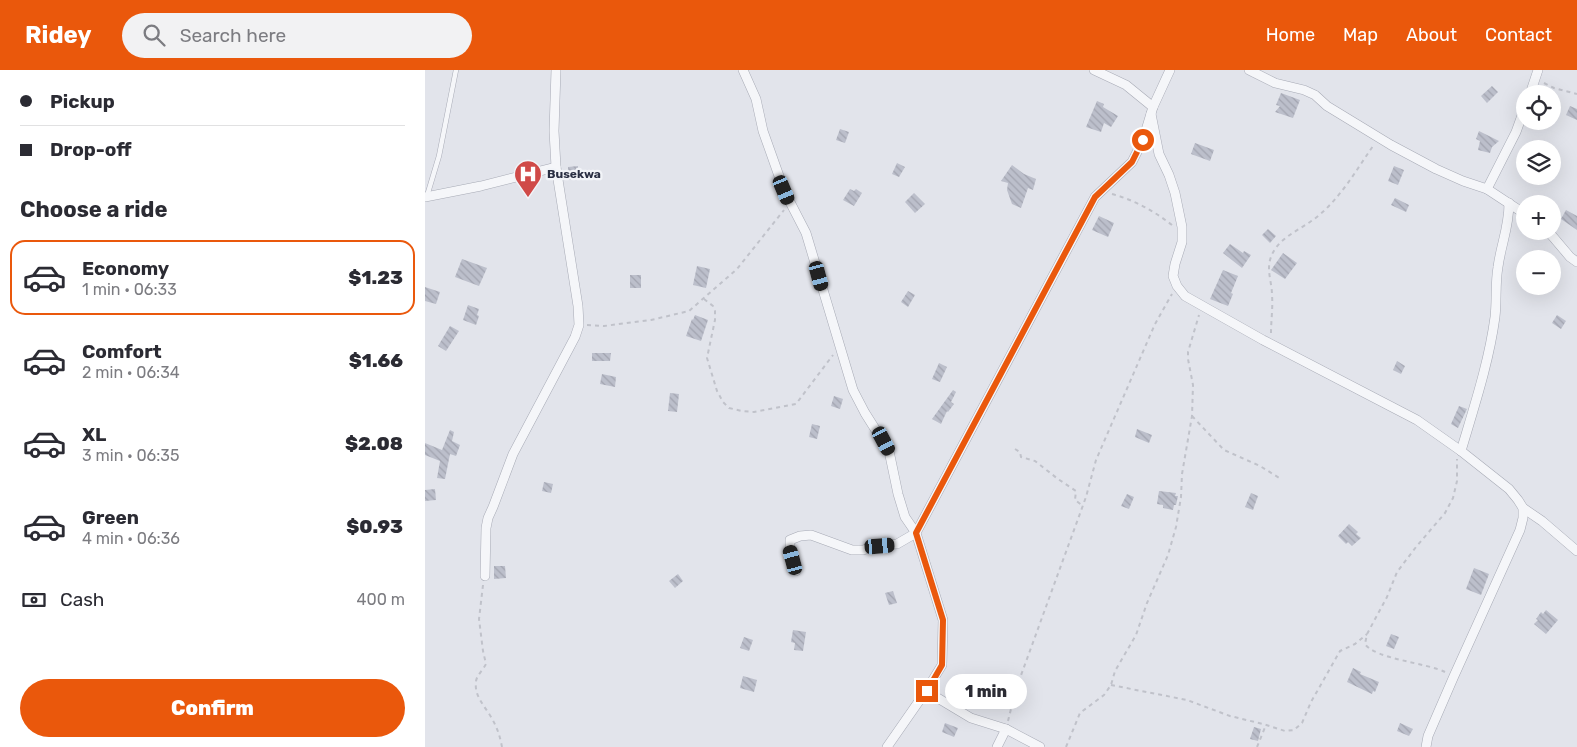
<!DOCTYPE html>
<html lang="en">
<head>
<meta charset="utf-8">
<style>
	body { margin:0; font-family:Rubik,sans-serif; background:#f2f2f3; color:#2b2b33; height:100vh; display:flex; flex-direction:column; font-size:19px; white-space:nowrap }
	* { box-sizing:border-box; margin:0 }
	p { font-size:16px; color:#7c7c81 }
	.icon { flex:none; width:28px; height:28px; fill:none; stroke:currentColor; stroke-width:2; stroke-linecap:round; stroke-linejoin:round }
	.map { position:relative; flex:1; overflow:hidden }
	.sheet { display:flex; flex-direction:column; background:#fff; width:425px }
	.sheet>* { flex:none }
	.top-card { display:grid; align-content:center; height:110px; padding:0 20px; background:#fff }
	.tools { position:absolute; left:1091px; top:15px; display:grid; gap:10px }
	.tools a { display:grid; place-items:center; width:45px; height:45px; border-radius:50%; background:#fff; box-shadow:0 5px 20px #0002; font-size:25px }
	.end { position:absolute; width:22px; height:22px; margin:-11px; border:6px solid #ea580c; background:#fff; box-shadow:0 0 0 2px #fff }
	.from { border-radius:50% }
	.bubble { position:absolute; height:35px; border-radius:18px; background:#fff; box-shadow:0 5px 20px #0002; font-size:16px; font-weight:800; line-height:35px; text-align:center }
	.car { position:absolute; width:15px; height:30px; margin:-15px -8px; border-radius:6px; box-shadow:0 0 4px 1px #0007; background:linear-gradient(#222 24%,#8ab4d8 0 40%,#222 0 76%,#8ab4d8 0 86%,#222 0) }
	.top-card b { display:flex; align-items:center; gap:18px; height:48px; font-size:19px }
	.top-card b+b { border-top:1px solid #e1e1e2 }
	.top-card i { width:12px; height:12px; background:#2b2b33 }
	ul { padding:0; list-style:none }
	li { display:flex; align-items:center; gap:15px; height:75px; margin:0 10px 8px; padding:0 10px; border:2px solid transparent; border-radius:15px }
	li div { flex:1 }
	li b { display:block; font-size:19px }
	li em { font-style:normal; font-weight:800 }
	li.selected { border-color:#ea580c }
	li>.icon { width:45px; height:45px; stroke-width:1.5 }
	h2 { padding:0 20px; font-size:22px; line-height:60px }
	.pay { display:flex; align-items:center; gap:12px; height:55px; padding:0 20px; font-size:19px }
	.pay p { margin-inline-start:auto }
	.button { display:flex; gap:10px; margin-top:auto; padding:10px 20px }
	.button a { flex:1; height:58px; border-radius:30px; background:#ea580c; color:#fff; font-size:20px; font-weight:800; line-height:58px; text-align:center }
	header { display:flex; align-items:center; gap:30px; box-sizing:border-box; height:70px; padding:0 25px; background:#ea580c; color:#fff }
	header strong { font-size:24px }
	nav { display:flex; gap:28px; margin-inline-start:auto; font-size:18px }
	.search { width:350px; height:45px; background:#f2f2f3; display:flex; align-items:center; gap:12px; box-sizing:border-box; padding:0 18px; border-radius:28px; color:#7c7c81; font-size:19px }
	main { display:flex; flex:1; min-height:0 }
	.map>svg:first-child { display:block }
	.building { fill:url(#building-back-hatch) }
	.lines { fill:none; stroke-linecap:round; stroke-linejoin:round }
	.service-casing { stroke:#a7aab5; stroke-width:5.5 }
	.minor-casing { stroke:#a7aab5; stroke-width:10 }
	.path { stroke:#c0c2ca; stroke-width:2; stroke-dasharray:4 4; stroke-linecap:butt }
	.service { stroke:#f5f6f9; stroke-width:4.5 }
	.minor { stroke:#f5f6f9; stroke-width:9 }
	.route { stroke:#ea580c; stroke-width:6 }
	.labels { text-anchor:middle; stroke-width:4.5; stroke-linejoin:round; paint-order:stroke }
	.poi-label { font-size:12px; font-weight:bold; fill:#2a2f43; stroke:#f2f4f8; text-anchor:start }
</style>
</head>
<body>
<header>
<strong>Ridey</strong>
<div class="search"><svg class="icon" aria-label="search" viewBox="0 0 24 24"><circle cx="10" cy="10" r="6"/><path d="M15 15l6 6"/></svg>Search here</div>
<nav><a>Home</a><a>Map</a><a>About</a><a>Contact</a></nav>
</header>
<main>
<section class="sheet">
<div class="top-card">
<b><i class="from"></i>Pickup</b>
<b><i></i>Drop-off</b>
</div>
<h2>Choose a ride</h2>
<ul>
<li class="selected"><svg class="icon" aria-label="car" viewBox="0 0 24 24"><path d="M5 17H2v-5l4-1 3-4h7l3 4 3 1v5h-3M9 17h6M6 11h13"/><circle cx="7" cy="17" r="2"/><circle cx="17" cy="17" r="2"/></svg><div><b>Economy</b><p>1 min · 06:33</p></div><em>$1.23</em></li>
<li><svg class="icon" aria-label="car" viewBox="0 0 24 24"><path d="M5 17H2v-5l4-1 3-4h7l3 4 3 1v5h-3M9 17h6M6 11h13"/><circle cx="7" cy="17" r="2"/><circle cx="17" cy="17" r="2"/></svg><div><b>Comfort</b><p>2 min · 06:34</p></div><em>$1.66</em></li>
<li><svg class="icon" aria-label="car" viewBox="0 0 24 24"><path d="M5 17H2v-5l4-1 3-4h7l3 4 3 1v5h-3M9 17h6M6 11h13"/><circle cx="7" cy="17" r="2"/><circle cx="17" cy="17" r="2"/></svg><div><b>XL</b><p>3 min · 06:35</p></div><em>$2.08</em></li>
<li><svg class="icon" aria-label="car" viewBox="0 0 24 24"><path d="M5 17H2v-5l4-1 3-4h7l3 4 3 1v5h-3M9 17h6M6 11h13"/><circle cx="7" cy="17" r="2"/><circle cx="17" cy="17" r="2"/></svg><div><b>Green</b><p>4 min · 06:36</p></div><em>$0.93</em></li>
</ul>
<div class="pay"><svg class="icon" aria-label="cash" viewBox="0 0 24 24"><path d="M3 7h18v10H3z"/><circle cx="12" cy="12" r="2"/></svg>Cash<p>400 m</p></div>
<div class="button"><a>Confirm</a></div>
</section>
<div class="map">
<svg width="1152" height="677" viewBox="0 0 1152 677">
	<defs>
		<pattern id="building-back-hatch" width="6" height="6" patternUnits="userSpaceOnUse" patternTransform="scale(1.25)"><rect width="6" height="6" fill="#bcbfcb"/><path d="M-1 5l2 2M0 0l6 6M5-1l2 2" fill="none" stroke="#a2a4b0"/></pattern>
	</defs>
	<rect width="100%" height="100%" fill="#e2e4eb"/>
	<!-- building -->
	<g class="building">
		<path d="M1067,16L1073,22L1062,33L1056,26Z"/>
		<path d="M856,23L875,30L868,48L850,42L855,36L851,35Z"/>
		<path d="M672,31L679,34L678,37L693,46L686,57L679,53L676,62L661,57Z"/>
		<path d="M1145,36L1152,39V50L1141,45Z"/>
		<path d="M415,59L424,62L420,73L411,70Z"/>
		<path d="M1054,61L1074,71L1067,77L1065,83L1053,80L1055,71L1051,69Z"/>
		<path d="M770,73L789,80L785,91L766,84Z"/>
		<path d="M472,93L480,97L474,107L467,104Z"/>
		<path d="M587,95L599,104L611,109L608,120L603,118L596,138L587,134L582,120L583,113L576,111Z"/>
		<path d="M153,96V109L144,110L143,97Z"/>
		<path d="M969,96L979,100L973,115L963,111Z"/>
		<path d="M425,119L429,121L431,119L437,123L429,136L418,130Z"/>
		<path d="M489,123L500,134L490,143L480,132Z"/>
		<path d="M970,128L984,135L981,142L966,135Z"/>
		<path d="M1141,140L1152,146V160L1136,149Z"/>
		<path d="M674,146L689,153L683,167L667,160Z"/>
		<path d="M843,159L851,166L845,173L837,165Z"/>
		<path d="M805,174L818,183L819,181L826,185L817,198L798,183Z"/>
		<path d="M858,183L872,193L860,209L846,200Z"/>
		<path d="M37,189L62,198L54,216L30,207Z"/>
		<path d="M272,196L285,199L281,218L268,215Z"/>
		<path d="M798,200L813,206L806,223L808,224L803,236L785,229Z"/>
		<rect x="205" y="205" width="11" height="13"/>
		<path d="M0,217L15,222L11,234L0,231Z"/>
		<path d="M483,221L490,225L483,237L476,232Z"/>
		<path d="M43,235L54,239L52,245L54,246L51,255L38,250Z"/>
		<path d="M270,245L283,250L276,271L261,266L267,249L268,250Z"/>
		<path d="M1132,245L1141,251L1136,259L1127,253Z"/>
		<path d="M25,256L34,261L21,281L13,276Z"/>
		<path d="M167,283H186L185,291H167Z"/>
		<path d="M972,291L980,296L976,304L968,300Z"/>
		<path d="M514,293L522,297L515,312L507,309Z"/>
		<path d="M177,304L191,307L190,317L175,314Z"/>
		<path d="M528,320L531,322L526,332L529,334L523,342L522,341L516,354L507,349Z"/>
		<path d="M245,323L254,324L252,342L243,341Z"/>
		<path d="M409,326L418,329L415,339L406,336Z"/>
		<path d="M1034,336L1042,339L1033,358L1026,354Z"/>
		<path d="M387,354L395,356L392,369L384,367Z"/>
		<path d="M712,359L727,365L724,373L710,367Z"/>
		<path d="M25,360L29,362L27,371L35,375L31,386L25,384L20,409L12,408L15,391L0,385V373L17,380Z"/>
		<path d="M119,412L128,414L126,423L117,421Z"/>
		<path d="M10,419L11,430L0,431V420Z"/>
		<path d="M734,421L751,423L750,426H753L751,435H749L748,440L738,438V435L732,434Z"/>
		<path d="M826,423L833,426L828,440L820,437Z"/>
		<path d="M702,424L709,427L704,439L696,436Z"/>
		<path d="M924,454L933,462L931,464L936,468L927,476L923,472L921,474L913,466Z"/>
		<path d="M69,496H80L81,508L69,509Z"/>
		<path d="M1049,498L1064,504L1056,525L1041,519Z"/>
		<path d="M253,504L258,511L250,518L244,511Z"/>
		<path d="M468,521L472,533L464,535L460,523Z"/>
		<path d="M1121,540L1133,550L1121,564L1109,554L1113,550L1111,549L1116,542L1118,544Z"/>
		<path d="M368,560L381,562L378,581L369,580L370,573L366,572Z"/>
		<path d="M966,564L974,567L969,579L961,576Z"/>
		<path d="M319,567L328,570L324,581L315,578Z"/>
		<path d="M928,598L936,602L935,604L954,612L950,622L948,621L947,624L922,612Z"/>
		<path d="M318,606L332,610L329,622L315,618Z"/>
		<path d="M520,653L533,658L529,667L517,662Z"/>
		<path d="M975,653L988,659L984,666L972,661Z"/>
		<path d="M829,657L836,659L833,671L825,669Z"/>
	</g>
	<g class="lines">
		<!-- service casing -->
		<g class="service-casing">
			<path id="service" d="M2,126L14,86L31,0"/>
		</g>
		<!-- minor casing -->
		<g class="minor-casing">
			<g id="minor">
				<path d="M318,0L331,29L338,61L354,106L365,132L381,163L428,320L440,343L464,381L473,424L480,447L491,463L472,474L455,475L438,480H427L386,465L375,466L365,470V480L371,501"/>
				<path d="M669,0L701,15L728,37"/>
				<path d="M824,0L850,13L879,20L890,25L902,36L966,75L1011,99L1038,111L1062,119L1100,144"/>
				<path d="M1105,24L1113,0"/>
				<path d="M726,44L734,84L744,105L750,123L757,157V172L750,194L748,206L752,216L760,226L838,270L992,350L1036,381L1084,419L1093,430L1098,438V448L1095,460L1029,606L1003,666L1001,677"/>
				<path d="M1062,119L1091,62L1100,37"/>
				<path d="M0,127L56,116L131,97"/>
				<path d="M1123,161L1145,187L1152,192"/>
				<path d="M1036,381C1049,337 1064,292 1070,247C1072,230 1070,214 1073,197C1076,174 1084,158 1084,133"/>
				<path d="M1098,438L1117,451L1152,481"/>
				<path d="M60,506L61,458L63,448L68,437L88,384L150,267L154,255L153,236L131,97L129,61L131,0"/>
				<path d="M501,621L546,648L581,659L615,677"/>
				<path d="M462,677L501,621L517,595L518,550L491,463L670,127L707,92L718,70L728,37L745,0"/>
				<path d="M572,677L581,659"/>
			</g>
		</g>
		<!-- path -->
		<g class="path">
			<path d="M1119,13L1129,18L1152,24"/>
			<path d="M687,124C709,130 729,141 747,155"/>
			<path d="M279,229L288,236L290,241V250L282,288L292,321L298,332L304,338L317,341L329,342L371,334L408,285"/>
			<path d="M162,255L179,256L226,250L264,241L312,199L359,140"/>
			<path d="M846,263C846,251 848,238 847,225C847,212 841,200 846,187C852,170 870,162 885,152C912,134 930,102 948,76"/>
			<path d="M767,346L799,380L835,396L856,409"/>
			<path d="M590,379L595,382L596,387L610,391L633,409L651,421L650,430L658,436"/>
			<path d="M58,515L54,549L58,581L61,594C58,600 52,605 51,611C49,626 59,635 66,647C72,657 75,666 77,677"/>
			<path d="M1020,602C1002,593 950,589 940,574L942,564L962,527L972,502L991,477L1020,443L1028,428L1032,411V389"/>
			<path d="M686,615L762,630L805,646L838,654L860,661L869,660L877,653L886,632L915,581L930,574L942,564"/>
			<path d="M583,651L591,619L661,427L671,390L730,254L747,224"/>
			<path d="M641,677L655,643L679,625L686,615L690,601L711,565L722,533L743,485L751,457L756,427L757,404L767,346L768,315L763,289V282L774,245"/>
			<path d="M832,677L841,655"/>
		</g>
		<!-- service -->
		<use href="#service" class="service"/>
		<!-- minor -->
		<use href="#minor" class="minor"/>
	</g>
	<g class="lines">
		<!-- route -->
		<path class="route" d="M502,621L517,595L518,550L491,463L670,127L707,92L718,70"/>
	</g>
	<!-- icons -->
	<defs>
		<g id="hospital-pin" transform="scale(1.4375)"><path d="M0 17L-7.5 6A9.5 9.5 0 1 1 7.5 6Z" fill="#d04a48" stroke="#f2f4f8"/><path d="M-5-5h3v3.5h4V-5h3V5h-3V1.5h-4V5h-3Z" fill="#fff"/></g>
	</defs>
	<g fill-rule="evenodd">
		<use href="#hospital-pin" x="103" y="104"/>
	</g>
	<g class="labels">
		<!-- poi labels -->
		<g class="poi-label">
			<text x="122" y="108">Busekwa</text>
		</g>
	</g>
</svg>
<div class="tools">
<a><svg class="icon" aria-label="locate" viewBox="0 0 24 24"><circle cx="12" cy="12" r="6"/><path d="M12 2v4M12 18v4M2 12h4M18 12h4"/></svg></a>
<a><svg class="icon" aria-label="layers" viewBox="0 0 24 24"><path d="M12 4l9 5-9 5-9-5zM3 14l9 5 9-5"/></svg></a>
<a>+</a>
<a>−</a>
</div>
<i class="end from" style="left:718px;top:70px"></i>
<i class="end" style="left:502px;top:621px"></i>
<div class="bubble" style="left:520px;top:604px;width:82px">1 min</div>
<i class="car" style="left:359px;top:120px;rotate:157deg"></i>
<i class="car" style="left:394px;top:206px;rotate:165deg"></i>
<i class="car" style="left:459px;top:371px;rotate:152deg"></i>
<i class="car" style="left:455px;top:476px;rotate:85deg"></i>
<i class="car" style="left:368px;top:490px;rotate:345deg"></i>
</div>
</main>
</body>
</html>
